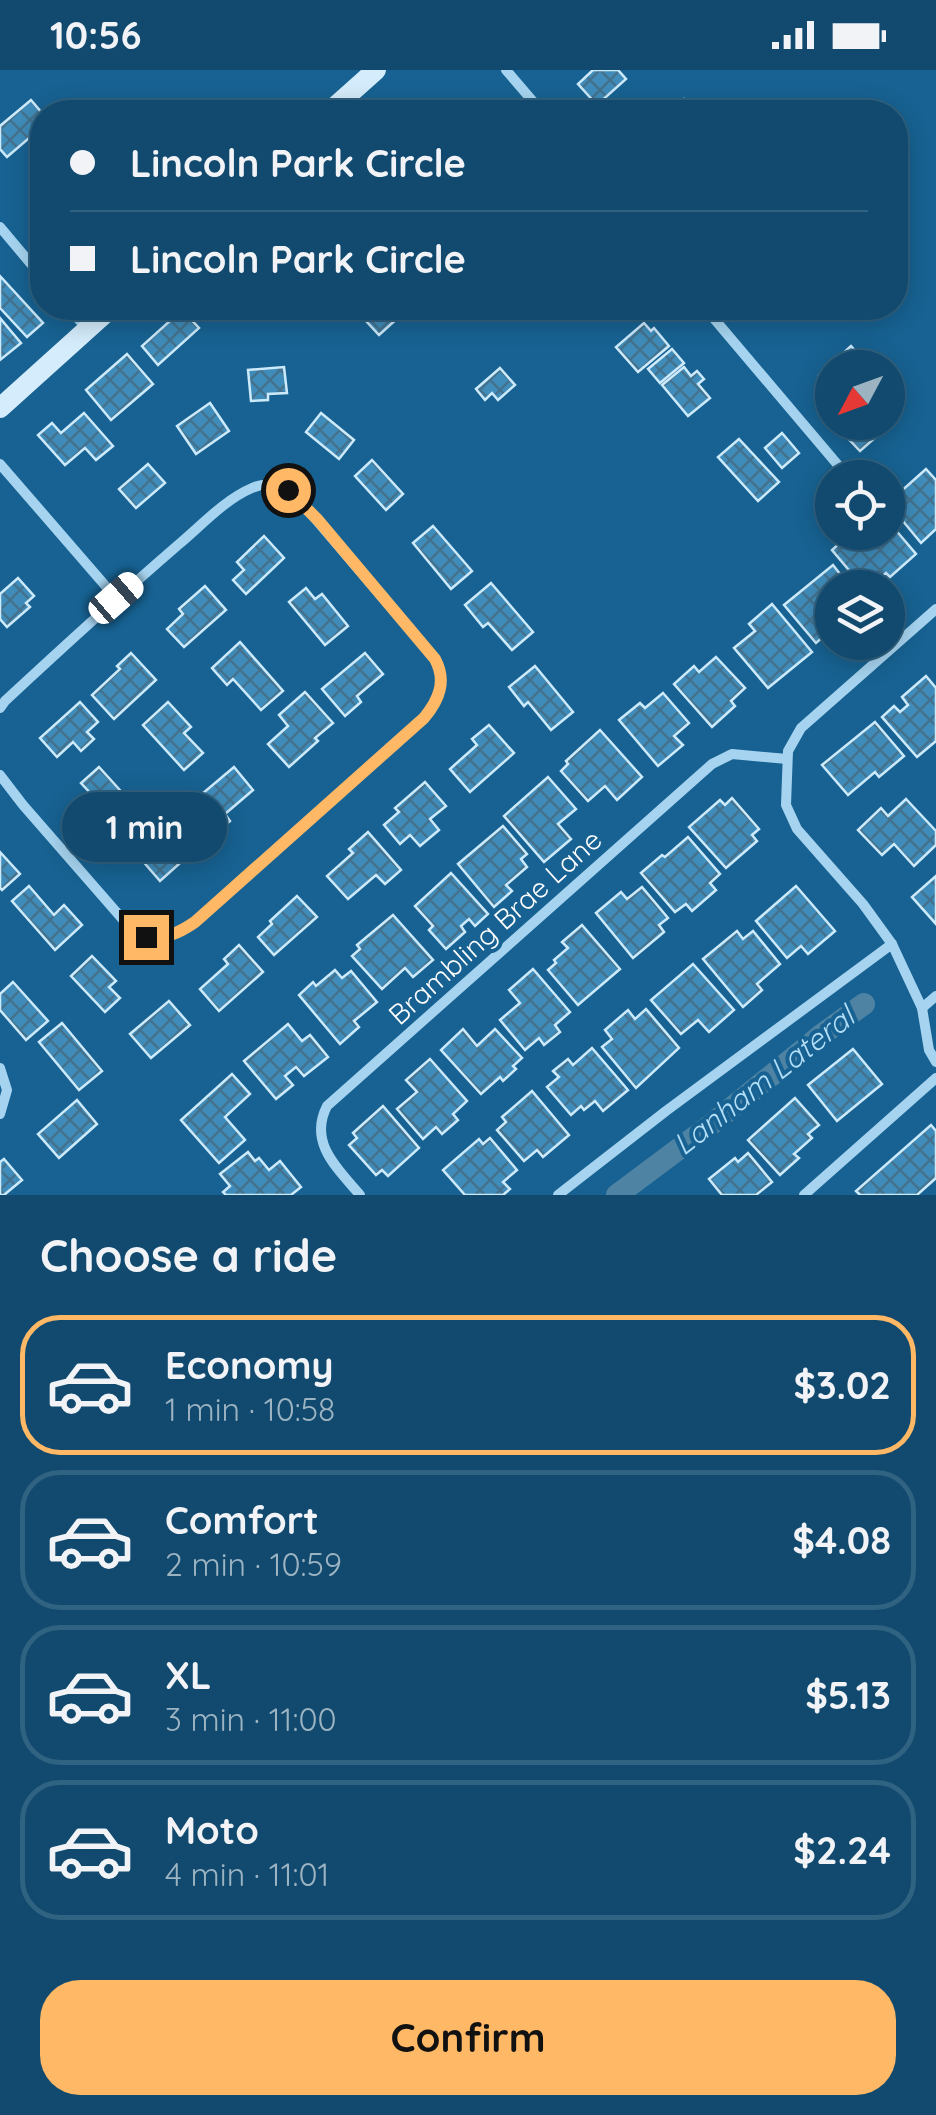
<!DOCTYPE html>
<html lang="en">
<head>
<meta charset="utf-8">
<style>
	body { margin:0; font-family:Quicksand,sans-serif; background:#1a5173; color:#f1f3f6; height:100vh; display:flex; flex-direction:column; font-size:38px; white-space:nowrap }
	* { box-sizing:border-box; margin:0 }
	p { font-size:32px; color:#9cb3c2 }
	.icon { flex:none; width:55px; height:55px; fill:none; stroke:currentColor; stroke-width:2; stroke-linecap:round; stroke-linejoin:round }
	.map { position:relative; height:1125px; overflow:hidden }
	.sheet { display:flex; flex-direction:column; background:#114a6e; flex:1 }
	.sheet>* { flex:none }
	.hud { position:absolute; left:30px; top:30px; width:878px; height:220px; border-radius:40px; box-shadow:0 5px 25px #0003,0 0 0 2px #306281; display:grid; align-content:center; height:220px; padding:0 40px; background:#114a6e }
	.needle { width:65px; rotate:229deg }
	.fabs { position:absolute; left:815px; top:280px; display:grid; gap:20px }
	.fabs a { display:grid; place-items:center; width:90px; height:90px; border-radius:50%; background:#114a6e; box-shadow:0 5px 25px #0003,0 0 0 2px #306281; font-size:50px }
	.end { position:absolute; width:45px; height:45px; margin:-22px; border:12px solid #ffb865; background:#111; box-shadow:0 0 0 5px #111 }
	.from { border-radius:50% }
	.bubble { position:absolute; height:70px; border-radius:35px; background:#114a6e; box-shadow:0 5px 25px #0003,0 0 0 2px #306281; font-size:32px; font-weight:800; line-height:70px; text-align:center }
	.car { position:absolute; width:30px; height:60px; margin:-30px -15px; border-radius:12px; box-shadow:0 0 8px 2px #0007; background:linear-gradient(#fff 24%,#345 0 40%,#fff 0 76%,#345 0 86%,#fff 0) }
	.hud b { display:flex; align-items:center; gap:35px; height:95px; font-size:38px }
	.hud b+b { border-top:2px solid #306281 }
	.hud i { width:25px; height:25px; background:#f1f3f6 }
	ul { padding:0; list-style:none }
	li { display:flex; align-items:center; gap:30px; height:140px; margin:0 20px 15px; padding:0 20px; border:5px solid #306281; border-radius:40px }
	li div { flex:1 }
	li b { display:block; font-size:38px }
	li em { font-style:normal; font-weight:800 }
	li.active { border-color:#ffb865 }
	li>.icon { width:90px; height:90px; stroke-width:1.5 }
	h2 { padding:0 40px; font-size:45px; line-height:120px }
	.button { display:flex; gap:20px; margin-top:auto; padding:20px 40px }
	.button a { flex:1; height:115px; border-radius:40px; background:#ffb865; color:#111; font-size:40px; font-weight:800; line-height:115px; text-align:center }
	.status { display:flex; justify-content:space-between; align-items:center; height:70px; padding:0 50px; background:#114a6e; direction:ltr }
	.status svg { height:28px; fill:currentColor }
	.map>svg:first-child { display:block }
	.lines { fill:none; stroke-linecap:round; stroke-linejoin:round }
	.canal { stroke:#4e83a4; stroke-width:22 }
	.building { fill:url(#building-cross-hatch); stroke:#cdeafb; stroke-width:2.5 }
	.street { stroke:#a6d4f0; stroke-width:10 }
	.secondary { stroke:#d4ecfb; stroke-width:20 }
	.route { stroke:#ffb865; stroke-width:12 }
	.labels { text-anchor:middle; stroke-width:8; stroke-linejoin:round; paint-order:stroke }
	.street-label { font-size:28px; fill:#fff; stroke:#176292 }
	.water-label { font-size:30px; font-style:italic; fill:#b2def7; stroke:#176292 }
</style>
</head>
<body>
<div class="status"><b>10:56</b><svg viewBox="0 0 49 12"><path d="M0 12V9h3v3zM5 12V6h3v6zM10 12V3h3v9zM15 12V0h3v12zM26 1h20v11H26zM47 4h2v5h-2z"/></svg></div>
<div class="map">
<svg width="936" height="1125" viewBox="0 0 936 1125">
	<defs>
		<pattern id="building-cross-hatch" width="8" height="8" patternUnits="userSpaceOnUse" patternTransform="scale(2.5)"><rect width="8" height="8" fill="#3f8cba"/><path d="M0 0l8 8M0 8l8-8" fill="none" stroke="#44728e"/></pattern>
	</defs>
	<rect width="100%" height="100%" fill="#176292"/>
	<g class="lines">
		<!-- canal -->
		<path class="canal" d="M617,1125L708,1057L820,966L864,934"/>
	</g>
	<!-- building -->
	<g class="building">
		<path d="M593,0H618L626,9L597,35L578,14Z"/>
		<path d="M684,29L696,42H669Z"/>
		<path d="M31,30L42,43V57L7,87L0,79V56Z"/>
		<path d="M0,206L43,253L27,267L0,238Z"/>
		<path d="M354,238H390L399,247L379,265Z"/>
		<path d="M182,240L199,258L158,295L142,276Z"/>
		<path d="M0,248L21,273L0,290Z"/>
		<path d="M644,253L651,261L654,258L669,276L638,302L616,277Z"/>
		<path d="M851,276L871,298H832V319L819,305Z"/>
		<path d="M672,279L684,293L660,313L648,299Z"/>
		<path d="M127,284L153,314L111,350L86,320Z"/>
		<path d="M284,297L287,323L268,324V330L251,331L248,300Z"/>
		<path d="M684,297L691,306L697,301L704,309L698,314L710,328L688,346L662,315Z"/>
		<path d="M500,298L515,315L498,330L492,323L485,330L476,319Z"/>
		<path d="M210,333L229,361L196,384L177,356Z"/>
		<path d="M84,343L113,376L96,390L85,378L65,395L38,365L52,353L61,363Z"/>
		<path d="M321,343L354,370L339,389L306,362Z"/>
		<path d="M855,352H877L884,360L860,381L843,363Z"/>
		<path d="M782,363L799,383L782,398L765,378Z"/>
		<path d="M739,369L779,412L758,431L718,387Z"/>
		<path d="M372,390L403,424L386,440L355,406Z"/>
		<path d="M148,394L165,413L136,438L119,419Z"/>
		<path d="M926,399L936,410V459L921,473L888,433Z"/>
		<path d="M888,451L916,484L890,507L886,503L869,518H864L832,480L852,462H888Z"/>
		<path d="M433,456L472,501L451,519L413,473Z"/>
		<path d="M264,466L284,488L246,524L233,510L244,500L237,492Z"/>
		<path d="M833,495L851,518H832V559L816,573L784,535Z"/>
		<path d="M18,508L34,526L26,533L30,537L7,557L0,549V524Z"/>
		<path d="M491,513L533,562L512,580L488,553L483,557L465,535Z"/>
		<path d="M205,516L226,540L184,577L167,559L183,544L179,539Z"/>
		<path d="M306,518L315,529L322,524L348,556L325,575L289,532Z"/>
		<path d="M772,534L812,582L768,618L734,578L755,561L749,554Z"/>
		<path d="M240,572L283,621L261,640L233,609L227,615L212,598Z"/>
		<path d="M131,583L156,610L114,649L92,625L120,599L117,596Z"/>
		<path d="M365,583L383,604L357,626L361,632L345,646L322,619Z"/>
		<path d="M716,587L745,618L731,631L735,636L712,657L674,614L694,596L699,602Z"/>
		<path d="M535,596L573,642L551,660L528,632L524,636L509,617Z"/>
		<path d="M926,606L936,618V671L917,687L882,647L894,636L900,642L908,635L902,627Z"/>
		<path d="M305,622L333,653L315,668L318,671L289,697L268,674L288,656L279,645Z"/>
		<path d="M663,623L689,653L674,666L683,675L658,696L619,650L640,633L645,638Z"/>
		<path d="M80,632L98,652L87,662L94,669L81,681L73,672L57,687L40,668Z"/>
		<path d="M168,632L191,657L184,663L203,683L184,700L143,655Z"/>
		<path d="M875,652L904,686L879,707L875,702L848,725L822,695Z"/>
		<path d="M489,655L514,683L470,722L450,699L477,675L472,669Z"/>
		<path d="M600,660L642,707L617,730L605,716L588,731L561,701L568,694L566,691Z"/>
		<path d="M99,697L137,739L114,760L88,730L93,726L81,713Z"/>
		<path d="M234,697L253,720L225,744L230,751L214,764L189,735Z"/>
		<path d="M548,707L576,739L558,754L571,769L544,792L504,746Z"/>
		<path d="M425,712L446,736L430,749L439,760L420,776L410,765L400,774L384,755L399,742L395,738Z"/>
		<path d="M732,728L759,759L752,765L757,771L726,798L689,757L720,730L725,735Z"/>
		<path d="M906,729L936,761V775L914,796L894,774L882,785L858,760L881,738L888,746Z"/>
		<path d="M184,750L201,769L185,783L188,786L160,811L140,788Z"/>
		<path d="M503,756L527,784L521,789L527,797L506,815L512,821L494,837L458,794Z"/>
		<path d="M368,762L401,800L385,814L376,805L348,829L327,806L353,783L349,779Z"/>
		<path d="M688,767L720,804L710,813L716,820L692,841L686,834L675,842L641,803L662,785L665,787Z"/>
		<path d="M0,782L20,804L2,820L0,818Z"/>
		<path d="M451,803L488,844L475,856L469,849L461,856L465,862L446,879L429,860L433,856L415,836Z"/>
		<path d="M936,806V854L912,827Z"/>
		<path d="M29,816L54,845L64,835L82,855L55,880L12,831Z"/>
		<path d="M796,816L835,861L808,884L801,876L787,888L756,851Z"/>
		<path d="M642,817L668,848L659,855L664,862L633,888L596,843L621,822L627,829Z"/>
		<path d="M297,826L317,847L274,885L258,867L272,854L270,851Z"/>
		<path d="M393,845L433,890L413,907L405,898L382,919L352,886L360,879L357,875Z"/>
		<path d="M582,855L620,899L578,935L548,900L556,893L554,890L568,878L562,872Z"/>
		<path d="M737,861L743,869L753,861L780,894L757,914L762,920L743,937L703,889Z"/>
		<path d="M239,875L263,902L219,941L200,919L228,894L224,889Z"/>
		<path d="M92,886L116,911L109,917L120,928L105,942L71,906Z"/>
		<path d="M693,894L734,940L709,962L698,950L681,964L651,930Z"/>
		<path d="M533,899L570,942L555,955L560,962L544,975L539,968L525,980L500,950L520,933L509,920Z"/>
		<path d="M335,900L342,908L351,901L377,932L354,951L359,957L340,974L299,925L313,912L316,916Z"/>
		<path d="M13,912L48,951L26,970L0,940V924Z"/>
		<path d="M169,931L190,955L151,988L130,964Z"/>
		<path d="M646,939L679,978L636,1018L602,977L612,969L605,960L628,940L635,949Z"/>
		<path d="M62,953L102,1001L79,1020L39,972Z"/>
		<path d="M288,954L302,971L310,965L328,987L304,1006L296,997L285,1006L293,1015L276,1029L244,991Z"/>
		<path d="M463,959L477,976L495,959L522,988L513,996L516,999L503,1011L500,1007L481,1024L441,980Z"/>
		<path d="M592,978L628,1020L603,1041L595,1031L584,1040L581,1036L571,1045L547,1017L559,1007L553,1001L568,989L573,995Z"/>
		<path d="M853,979L882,1014L837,1051L808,1015Z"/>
		<path d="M430,989L467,1031L453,1044L458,1050L442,1064L436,1057L423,1069L397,1039L417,1022L406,1010Z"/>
		<path d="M232,1004L250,1024L225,1047L245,1070L219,1093L181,1050Z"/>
		<path d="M532,1021L569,1065L543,1087L537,1080L524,1091L497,1060L506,1052L502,1047Z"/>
		<path d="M795,1028L819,1055L808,1064L812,1068L794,1084L799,1088L780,1105L748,1070Z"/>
		<path d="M77,1030L97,1054L59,1088L38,1064Z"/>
		<path d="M383,1036L419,1078L388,1106L382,1100L376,1105L349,1075L357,1068L353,1063Z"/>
		<path d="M931,1055L936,1061V1108L917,1125H860L856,1121Z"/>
		<path d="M490,1068L517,1100L503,1112L510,1119L503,1125H465L443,1100L479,1069L483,1074Z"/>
		<path d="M248,1082L255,1091L259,1088L269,1100L280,1091L301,1117L291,1125H226L223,1122L230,1116L220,1104Z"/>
		<path d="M748,1083L772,1112L756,1125H722L709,1109L735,1088L738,1092Z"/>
		<path d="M4,1089L22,1110L4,1125H0V1092Z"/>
	</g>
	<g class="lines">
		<!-- street -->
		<g class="street">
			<path d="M506,0L542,42"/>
			<path d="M0,157L42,207"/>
			<path d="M69,238L87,259"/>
			<path d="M705,238L843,401"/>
			<path d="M0,394L116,528"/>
			<path d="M936,539L801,658L788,681L786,735L797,759L863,834L892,874L922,938L929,980L936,992"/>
			<path d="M0,638L5,631C62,578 119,526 178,475C201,456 224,430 252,418C267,411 282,416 295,425L435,589C447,610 439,630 424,648L195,852C172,868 157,873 132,860L23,735L0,705"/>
			<path d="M922,938L936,926"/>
			<path d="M0,998L7,1020L0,1044"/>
			<path d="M360,1125C338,1099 308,1073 327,1036L712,694L732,684L787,689"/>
			<path d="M558,1125L666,1041L892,874"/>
			<path d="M804,1125L936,1008"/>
		</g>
		<!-- secondary -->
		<g class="secondary">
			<path d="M329,42L376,0"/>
			<path d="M0,338L111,238"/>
		</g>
	</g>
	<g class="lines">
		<!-- route -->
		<path class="route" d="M146,867C166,869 179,863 195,852L424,648C439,630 447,611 435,589L318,450L288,420"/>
	</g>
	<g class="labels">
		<!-- street labels -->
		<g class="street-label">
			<text transform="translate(495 857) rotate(-42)" y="10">Brambling Brae Lane</text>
		</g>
		<!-- water labels -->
		<g class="water-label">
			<text transform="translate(764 1011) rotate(-38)" y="10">Lanham Lateral</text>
		</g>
	</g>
</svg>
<div class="fabs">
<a><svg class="needle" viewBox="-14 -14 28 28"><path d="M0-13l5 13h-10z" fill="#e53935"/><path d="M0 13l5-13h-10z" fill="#9cb3c2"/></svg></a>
<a><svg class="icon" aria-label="locate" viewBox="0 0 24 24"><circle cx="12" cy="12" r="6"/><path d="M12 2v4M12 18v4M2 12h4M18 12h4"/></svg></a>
<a><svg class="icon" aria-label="layers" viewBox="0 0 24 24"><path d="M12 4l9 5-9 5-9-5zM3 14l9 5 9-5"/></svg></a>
</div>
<i class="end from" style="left:288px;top:420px"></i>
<i class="end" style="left:146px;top:867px"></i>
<div class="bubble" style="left:62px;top:722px;width:165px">1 min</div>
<i class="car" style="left:116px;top:528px;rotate:49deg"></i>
<div class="hud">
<b><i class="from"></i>Lincoln Park Circle</b>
<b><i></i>Lincoln Park Circle</b>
</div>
</div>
<section class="sheet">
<h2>Choose a ride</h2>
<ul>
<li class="active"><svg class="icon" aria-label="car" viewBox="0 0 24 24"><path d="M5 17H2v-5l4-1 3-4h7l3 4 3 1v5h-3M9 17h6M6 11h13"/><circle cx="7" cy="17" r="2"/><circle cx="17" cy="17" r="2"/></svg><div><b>Economy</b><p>1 min · 10:58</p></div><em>$3.02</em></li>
<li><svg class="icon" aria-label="car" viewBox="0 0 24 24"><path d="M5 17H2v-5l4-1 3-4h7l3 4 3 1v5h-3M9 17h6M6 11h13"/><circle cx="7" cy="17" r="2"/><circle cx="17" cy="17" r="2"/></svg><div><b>Comfort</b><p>2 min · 10:59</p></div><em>$4.08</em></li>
<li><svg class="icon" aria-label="car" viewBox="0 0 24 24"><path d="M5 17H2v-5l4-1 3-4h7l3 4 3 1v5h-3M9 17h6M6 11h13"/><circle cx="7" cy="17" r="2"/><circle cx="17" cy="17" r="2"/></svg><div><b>XL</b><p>3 min · 11:00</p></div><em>$5.13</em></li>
<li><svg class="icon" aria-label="car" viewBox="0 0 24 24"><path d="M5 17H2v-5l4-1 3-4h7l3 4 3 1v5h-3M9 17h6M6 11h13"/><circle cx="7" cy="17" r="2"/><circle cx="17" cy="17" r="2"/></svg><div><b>Moto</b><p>4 min · 11:01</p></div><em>$2.24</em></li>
</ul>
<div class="button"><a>Confirm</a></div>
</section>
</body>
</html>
